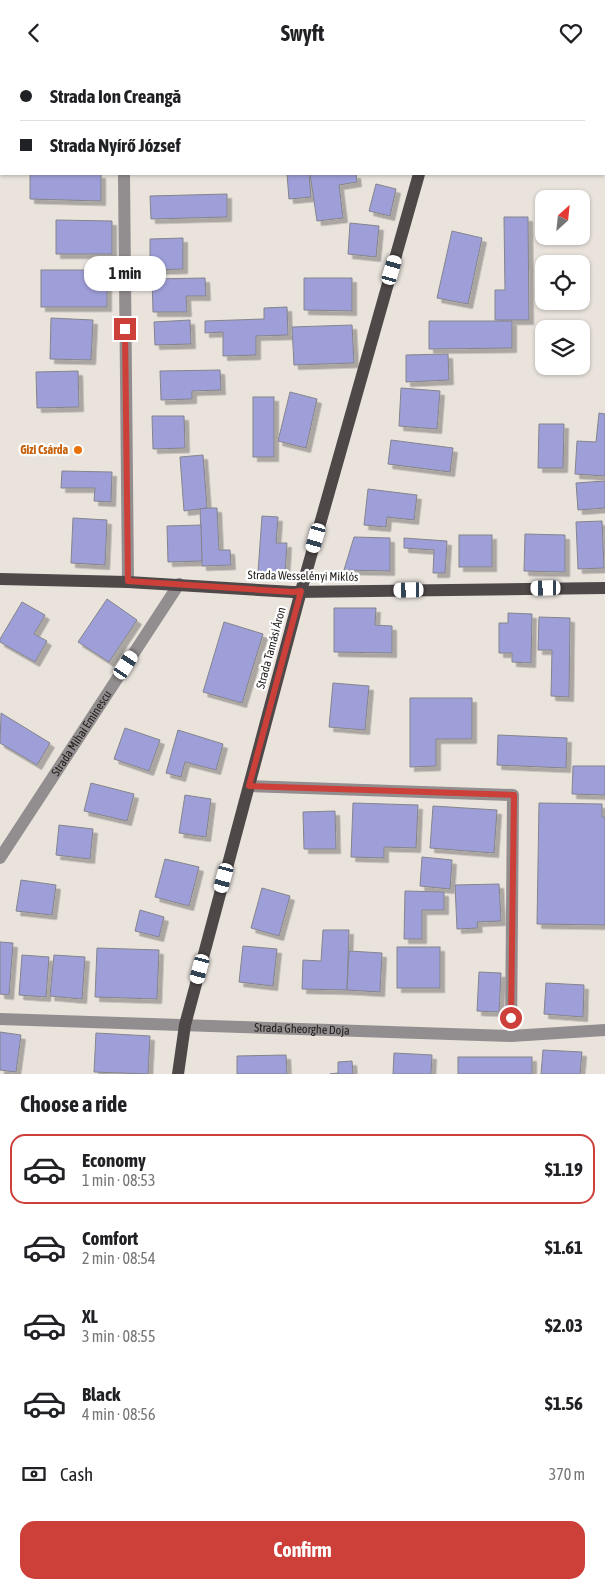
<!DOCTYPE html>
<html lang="en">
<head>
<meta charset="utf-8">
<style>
	body { margin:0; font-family:"Asap Condensed",sans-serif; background:#f2f2f2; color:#202124; height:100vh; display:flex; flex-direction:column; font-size:19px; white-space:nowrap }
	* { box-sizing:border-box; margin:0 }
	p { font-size:16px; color:#757577 }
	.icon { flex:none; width:28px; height:28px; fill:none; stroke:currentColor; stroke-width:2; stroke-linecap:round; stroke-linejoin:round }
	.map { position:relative; height:1009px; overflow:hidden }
	.panel { display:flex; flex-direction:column; background:#fff; flex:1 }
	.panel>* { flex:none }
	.guide { position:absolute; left:0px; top:0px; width:605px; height:110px; box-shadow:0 1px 4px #0004; display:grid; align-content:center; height:110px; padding:0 20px; background:#fff }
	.needle { width:32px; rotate:27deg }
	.fabs { position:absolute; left:535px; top:125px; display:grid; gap:10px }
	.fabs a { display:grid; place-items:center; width:55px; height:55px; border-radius:10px; background:#fff; box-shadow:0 1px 4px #0004; font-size:25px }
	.end { position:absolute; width:22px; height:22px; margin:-11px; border:6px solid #cd3f39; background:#fff; box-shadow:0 0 0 2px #fff }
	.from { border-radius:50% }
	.bubble { position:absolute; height:35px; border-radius:15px; background:#fff; box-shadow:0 1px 4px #0004; font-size:16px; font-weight:700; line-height:35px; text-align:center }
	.car { position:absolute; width:15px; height:30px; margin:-15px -8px; border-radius:6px; box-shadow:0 0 4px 1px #0007; background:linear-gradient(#fff 24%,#345 0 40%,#fff 0 76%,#345 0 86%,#fff 0) }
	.guide b { display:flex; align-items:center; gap:18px; height:48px; font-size:19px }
	.guide b+b { border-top:1px solid #e0e0e0 }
	.guide i { width:12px; height:12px; background:#202124 }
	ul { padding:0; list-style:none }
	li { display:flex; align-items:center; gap:15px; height:70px; margin:0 10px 8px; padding:0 10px; border:2px solid transparent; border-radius:15px }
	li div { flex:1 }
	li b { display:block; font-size:19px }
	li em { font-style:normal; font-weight:700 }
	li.active { border-color:#cd3f39 }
	li>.icon { width:45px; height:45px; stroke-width:1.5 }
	h2 { padding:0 20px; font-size:22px; line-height:60px }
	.pay { display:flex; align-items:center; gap:12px; height:55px; padding:0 20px; font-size:19px }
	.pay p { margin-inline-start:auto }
	.primary-button { display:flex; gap:10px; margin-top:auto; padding:10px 20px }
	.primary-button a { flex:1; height:58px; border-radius:15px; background:#cd3f39; color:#fff; font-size:20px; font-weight:700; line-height:58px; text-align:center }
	header { display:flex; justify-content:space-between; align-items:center; height:65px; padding:0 20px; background:#fff; font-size:22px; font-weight:700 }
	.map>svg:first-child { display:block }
	.building { fill:#9e9ed8; stroke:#84848c; filter:url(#shadow) }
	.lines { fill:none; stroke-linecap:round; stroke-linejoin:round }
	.minor { stroke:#928d8e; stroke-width:12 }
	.major { stroke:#4f4849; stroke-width:12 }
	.route { stroke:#cd3f39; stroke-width:6 }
	.food-dot { fill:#e8710a; stroke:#fff; stroke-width:2 }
	.labels { text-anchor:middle; stroke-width:4.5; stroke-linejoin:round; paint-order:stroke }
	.food-label { font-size:12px; font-weight:bold; fill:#c56008; stroke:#fff; text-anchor:end }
	.street-label { font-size:12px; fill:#201d1b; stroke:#fff }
</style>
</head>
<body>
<header><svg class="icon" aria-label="back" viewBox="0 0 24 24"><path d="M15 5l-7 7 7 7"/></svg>Swyft<svg class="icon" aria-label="heart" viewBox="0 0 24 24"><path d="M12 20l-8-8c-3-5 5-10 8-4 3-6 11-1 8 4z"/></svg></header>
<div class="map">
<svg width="605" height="1009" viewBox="0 0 605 1009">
	<defs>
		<filter id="shadow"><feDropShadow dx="4.5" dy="4.5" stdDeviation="0" flood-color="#0004"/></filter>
	</defs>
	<rect width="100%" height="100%" fill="#e9e3dc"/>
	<!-- building -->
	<g class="building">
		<rect x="604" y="3" width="1" height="43"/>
		<path d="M30,109H101V136L30,134Z"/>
		<path d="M287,109H309L311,132L289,134Z"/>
		<path d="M310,109H356L357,117L339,120L343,153L317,156Z"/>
		<path d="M376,119L396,124L390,151L369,146Z"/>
		<path d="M227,129V152L151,154L150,131Z"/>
		<path d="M504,152H528L529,255H495V225H505Z"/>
		<path d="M56,155L112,156V189H56Z"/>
		<path d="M350,158L379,161L376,192L348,189Z"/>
		<path d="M452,166L482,173L468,239L437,233Z"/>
		<path d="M183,173V204L150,205V174Z"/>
		<rect x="41" y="205" width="66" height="37"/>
		<path d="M205,213L206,231H186L187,247H153L152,214Z"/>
		<path d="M304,213H352V246L304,245Z"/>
		<path d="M287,242L288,270L256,271V290L223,291V267L205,268V256L264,254V243Z"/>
		<path d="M51,253L93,255L91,295L50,294Z"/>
		<path d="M190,255L191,279L155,280L154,257Z"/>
		<path d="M429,256H512V283L429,284Z"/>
		<path d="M352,260L354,298L294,300L292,262Z"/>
		<path d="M448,289L449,315L406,317V290Z"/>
		<path d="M220,305L221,325L192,326V334L161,335L160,306Z"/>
		<path d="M78,306L79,342L37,343L36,307Z"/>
		<path d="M401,323L440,326L437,364L399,361Z"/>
		<path d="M290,327L317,334L306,383L278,376Z"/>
		<rect x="253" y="332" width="21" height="60"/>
		<path d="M599,348L605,349V411L575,409L577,376L596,377Z"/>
		<path d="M152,351H184L185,383L153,384Z"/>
		<path d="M539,359H564L563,403H538Z"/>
		<path d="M391,375L453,383L450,407L388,399Z"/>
		<path d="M203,390L207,443L184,446L180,392Z"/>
		<path d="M62,406L112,407L111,437L94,436L95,423H61Z"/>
		<path d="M605,416V443L578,445L576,418Z"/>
		<path d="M368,424L417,430L414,455L387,452L386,462L364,460Z"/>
		<path d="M207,443H217L219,485H230L231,500L202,501L200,444Z"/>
		<path d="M262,451L278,452L276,478H287L285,509L258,507Z"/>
		<path d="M73,453L107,455L105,500L71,498Z"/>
		<path d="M602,456L604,503L578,504L576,457Z"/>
		<path d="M201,460L202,496L168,497L167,461Z"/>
		<path d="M525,469L565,470V507L524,506Z"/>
		<rect x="459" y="470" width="33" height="32"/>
		<path d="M354,472L390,473V506L344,505Z"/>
		<path d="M404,473L447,476L445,508H433L434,485L404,483Z"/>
		<path d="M107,534L137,555L109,597L78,577Z"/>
		<path d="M22,537L45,550L34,569L47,576L35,597L0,577V574Z"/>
		<path d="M334,543H376L375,560L392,561V588L334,587Z"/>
		<path d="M508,548L532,549L531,598L512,597V588H499V558H508Z"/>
		<path d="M539,552L570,553L569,632L551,631L552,585H538Z"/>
		<path d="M224,557L263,569L242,638L203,627Z"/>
		<path d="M333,618L369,621L365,665L329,662Z"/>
		<path d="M410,633H472V674H436V701L410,702Z"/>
		<path d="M1,648L50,678L37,700L0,678Z"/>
		<path d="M125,663L160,675L149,706L114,694Z"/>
		<path d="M178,665L223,679L216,705L185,697L181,712L166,708Z"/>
		<path d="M498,670L567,673L566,703L497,700Z"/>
		<path d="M573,701H605V730L572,729Z"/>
		<path d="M91,718L134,729L127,756L84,746Z"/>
		<path d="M185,730L211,734L206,772L179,768Z"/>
		<path d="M353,738L418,740L416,783L384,782V793L351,792Z"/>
		<path d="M539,738L602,739V752H605V860L537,859Z"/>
		<path d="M433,741L497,745L494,788L430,783Z"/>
		<path d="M335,746L336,784H304L303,747Z"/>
		<path d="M59,760L93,764L90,794L56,790Z"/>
		<path d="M422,792L452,795L450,824L420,821Z"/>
		<path d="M165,794L199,802L189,841L155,832Z"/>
		<path d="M21,815L56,820L52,850L16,846Z"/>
		<path d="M499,819L501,856L477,857L478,863L457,864L455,820Z"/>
		<path d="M262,823L290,831L279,871L251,863Z"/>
		<path d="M405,826L444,827V845H422V874H404Z"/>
		<path d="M140,845L164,852L159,872L135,866Z"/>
		<path d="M323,865H349L347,925L302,924L303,895L321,896Z"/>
		<path d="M0,877L13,878L9,930L0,929Z"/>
		<path d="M243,881L277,884L273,921L239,917Z"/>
		<rect x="397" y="882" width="43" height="41"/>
		<path d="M97,883L159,885L157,934L95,932Z"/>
		<path d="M349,886L382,888L380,927L347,925Z"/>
		<path d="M22,890L49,892L46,932L19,930Z"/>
		<path d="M54,890L85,892L82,934L50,931Z"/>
		<path d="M479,907L501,908L499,947L477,946Z"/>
		<path d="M546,918L584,920L583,952L544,949Z"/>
		<path d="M0,967L21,970L16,1007L0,1005Z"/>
		<path d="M96,968L150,971L148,1009L94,1007Z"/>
		<path d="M543,985L582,987L580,1009H541Z"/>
		<path d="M394,988L432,990L431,1009H393Z"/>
		<path d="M286,990L287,1009H237V991Z"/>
		<rect x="458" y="992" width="74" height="17"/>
		<path d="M352,996L353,1009H330L338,1008V997Z"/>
	</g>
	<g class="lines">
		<!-- minor -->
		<g class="minor">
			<path d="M122,0V1"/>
			<path d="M124,109L128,517"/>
			<path d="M249,721L513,730L511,971"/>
			<path id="s1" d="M0,793L179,519"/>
			<path id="s2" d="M0,954L511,971L605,965"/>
		</g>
		<!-- major -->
		<g class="major">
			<path d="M449,1V0"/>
			<path d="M0,514L128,517L293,527L605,523"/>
			<path d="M178,1009L185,960L301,526L419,109"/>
		</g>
	</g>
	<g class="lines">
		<!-- route -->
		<path class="route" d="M125,264L128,516L293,527L301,526L249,721L514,730L511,953"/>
	</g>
	<!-- markers -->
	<circle class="food-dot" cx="78" cy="385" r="5"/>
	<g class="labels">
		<!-- food labels -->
		<g class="food-label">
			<text x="68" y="389">Gizi Csárda</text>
		</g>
		<!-- street labels -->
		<g class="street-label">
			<text transform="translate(303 511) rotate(1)" y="4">Strada Wesselényi Miklós</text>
			<text transform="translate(271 583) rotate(-75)" y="4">Strada Tamási Áron</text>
			<text dy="4" stroke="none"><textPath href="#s1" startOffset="149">Strada Mihai Eminescu</textPath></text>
			<text dy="4" stroke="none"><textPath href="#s2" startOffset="302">Strada Gheorghe Doja</textPath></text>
		</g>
	</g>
</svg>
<div class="fabs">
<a><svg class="needle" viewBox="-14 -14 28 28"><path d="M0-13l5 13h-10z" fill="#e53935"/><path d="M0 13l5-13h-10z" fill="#757577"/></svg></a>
<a><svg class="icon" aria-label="locate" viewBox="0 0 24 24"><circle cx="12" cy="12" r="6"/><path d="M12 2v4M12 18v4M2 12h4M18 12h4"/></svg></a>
<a><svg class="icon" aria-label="layers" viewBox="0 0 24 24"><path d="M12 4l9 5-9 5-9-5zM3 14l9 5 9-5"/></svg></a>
</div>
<i class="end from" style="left:511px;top:953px"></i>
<i class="end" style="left:125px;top:264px"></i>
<div class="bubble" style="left:84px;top:191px;width:82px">1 min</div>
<i class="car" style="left:392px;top:205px;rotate:16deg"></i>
<i class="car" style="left:316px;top:473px;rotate:196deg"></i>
<i class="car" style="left:546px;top:523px;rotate:269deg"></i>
<i class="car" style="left:409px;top:525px;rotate:269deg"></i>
<i class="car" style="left:126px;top:600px;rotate:33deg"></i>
<i class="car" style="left:224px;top:813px;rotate:195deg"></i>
<i class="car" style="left:200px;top:904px;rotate:195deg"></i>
<div class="guide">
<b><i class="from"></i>Strada Ion Creangă</b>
<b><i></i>Strada Nyírő József</b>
</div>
</div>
<section class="panel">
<h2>Choose a ride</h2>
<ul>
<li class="active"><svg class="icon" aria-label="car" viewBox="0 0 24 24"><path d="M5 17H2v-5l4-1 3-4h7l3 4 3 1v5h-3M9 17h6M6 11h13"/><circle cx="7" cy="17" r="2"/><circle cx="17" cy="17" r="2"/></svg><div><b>Economy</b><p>1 min · 08:53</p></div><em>$1.19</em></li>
<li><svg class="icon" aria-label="car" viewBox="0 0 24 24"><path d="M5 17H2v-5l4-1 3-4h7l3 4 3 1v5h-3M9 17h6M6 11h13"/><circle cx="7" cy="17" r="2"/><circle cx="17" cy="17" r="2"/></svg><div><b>Comfort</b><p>2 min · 08:54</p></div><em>$1.61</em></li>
<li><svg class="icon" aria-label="car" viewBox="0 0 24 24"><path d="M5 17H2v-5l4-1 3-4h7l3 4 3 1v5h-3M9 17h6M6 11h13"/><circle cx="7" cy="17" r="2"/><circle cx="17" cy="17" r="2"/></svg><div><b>XL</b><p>3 min · 08:55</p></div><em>$2.03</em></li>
<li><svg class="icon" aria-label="car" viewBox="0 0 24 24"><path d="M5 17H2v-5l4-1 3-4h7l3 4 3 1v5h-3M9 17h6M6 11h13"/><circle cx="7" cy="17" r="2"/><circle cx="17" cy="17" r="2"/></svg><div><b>Black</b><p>4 min · 08:56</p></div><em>$1.56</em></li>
</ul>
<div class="pay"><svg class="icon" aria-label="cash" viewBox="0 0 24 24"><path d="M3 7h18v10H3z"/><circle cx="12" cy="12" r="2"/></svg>Cash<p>370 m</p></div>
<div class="primary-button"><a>Confirm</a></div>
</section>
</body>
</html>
